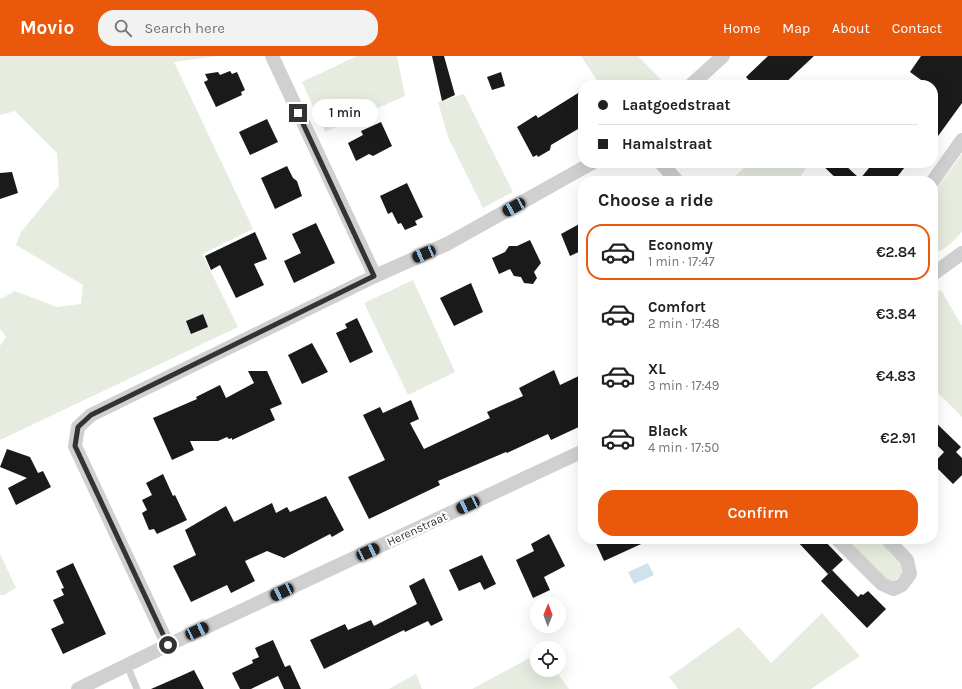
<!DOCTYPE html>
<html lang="en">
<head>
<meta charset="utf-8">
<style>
	body { margin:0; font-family:Karla,sans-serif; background:#f2f2f2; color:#202124; height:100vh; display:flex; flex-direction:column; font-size:15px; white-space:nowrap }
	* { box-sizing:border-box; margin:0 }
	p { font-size:13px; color:#757577 }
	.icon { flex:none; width:22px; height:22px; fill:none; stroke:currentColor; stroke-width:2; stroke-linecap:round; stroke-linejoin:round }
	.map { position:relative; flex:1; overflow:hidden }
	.side { position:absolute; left:578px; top:120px; width:360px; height:368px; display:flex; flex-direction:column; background:#fff; border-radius:16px; box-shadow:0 4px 16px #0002 }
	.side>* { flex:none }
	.banner { position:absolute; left:578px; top:24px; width:360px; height:88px; border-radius:16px; box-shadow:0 4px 16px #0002; display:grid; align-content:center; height:88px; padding:0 20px; background:#fff }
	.needle { width:26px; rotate:1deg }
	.controls { position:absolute; left:530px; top:541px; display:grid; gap:8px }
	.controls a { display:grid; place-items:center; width:36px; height:36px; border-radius:50%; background:#fff; box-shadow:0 4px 16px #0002; font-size:20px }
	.end { position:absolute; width:18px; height:18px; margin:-9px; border:5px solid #333; background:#fff; box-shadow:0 0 0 2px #fff }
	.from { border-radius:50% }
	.bubble { position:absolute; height:28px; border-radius:14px; background:#fff; box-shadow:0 4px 16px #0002; font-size:13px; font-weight:600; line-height:28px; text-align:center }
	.car { position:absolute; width:12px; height:24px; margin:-12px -6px; border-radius:5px; box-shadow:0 0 3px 1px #0007; background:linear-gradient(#222 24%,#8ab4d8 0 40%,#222 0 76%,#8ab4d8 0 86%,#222 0) }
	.banner b { display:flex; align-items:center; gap:14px; height:38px; font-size:15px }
	.banner b+b { border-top:1px solid #e0e0e0 }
	.banner i { width:10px; height:10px; background:#202124 }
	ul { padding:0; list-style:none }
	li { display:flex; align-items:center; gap:12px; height:56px; margin:0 8px 6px; padding:0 12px; border:2px solid transparent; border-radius:16px }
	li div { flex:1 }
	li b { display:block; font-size:15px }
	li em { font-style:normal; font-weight:600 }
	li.selected { border-color:#ea580c }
	li>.icon { width:36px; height:36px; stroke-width:1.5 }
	h2 { padding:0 20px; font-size:18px; line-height:48px }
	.button { display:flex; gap:8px; margin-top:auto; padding:8px 20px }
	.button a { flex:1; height:46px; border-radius:16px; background:#ea580c; color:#fff; font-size:16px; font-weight:600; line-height:46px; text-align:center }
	header { display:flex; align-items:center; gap:24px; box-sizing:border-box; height:56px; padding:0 20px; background:#ea580c; color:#fff }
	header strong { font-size:19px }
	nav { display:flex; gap:22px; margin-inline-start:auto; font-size:14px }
	.search { width:280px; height:36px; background:#f2f2f2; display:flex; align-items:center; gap:10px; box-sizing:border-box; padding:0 14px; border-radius:16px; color:#757577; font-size:15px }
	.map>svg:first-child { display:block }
	.green { fill:#e6ecdf }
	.water { fill:#cfe2ee }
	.building { fill:#1a1a1a }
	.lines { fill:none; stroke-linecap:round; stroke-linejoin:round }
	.lane { stroke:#d0d0d0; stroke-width:7 }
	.street { stroke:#d0d0d0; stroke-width:14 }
	.route { stroke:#333; stroke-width:5 }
	.labels { text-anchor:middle; stroke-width:4; stroke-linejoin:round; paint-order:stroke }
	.street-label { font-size:12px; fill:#333; stroke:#fff }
</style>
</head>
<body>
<header>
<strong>Movio</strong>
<div class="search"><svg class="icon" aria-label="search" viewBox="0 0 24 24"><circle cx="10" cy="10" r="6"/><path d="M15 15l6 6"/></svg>Search here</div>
<nav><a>Home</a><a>Map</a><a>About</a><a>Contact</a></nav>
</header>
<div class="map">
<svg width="962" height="633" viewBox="0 0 962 633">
	<rect width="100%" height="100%" fill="#fff"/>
	<!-- green -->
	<g class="green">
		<path d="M0,0H217L174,6L253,173L202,198L238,271L0,384V290L6,281L0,273V243L15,235L57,251L81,248L83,229L16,189L21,176L59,130L57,97L15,55L0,59Z"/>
		<path d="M357,0H397L405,40L325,76L302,26Z"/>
		<path d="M581,0H638L666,29H600Z"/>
		<path d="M464,38L513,136L483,152L448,81L438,46Z"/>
		<path d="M962,98V176C955,183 944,197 933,196V138Z"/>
		<path d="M749,107H809L798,125H730Z"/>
		<path d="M413,224L455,316L408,339L364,247Z"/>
		<path d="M941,234L962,270V361L933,332V239Z"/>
		<path d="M850,483H881L902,505L903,518L893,525L888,526L849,489Z"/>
		<path d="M0,498L16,532L4,539H0Z"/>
		<path d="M822,557L860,600L811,633H678L669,621L739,571L771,607Z"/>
		<path d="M537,598V614H555L569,633H472Z"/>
		<path d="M416,618L422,633H389Z"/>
	</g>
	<!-- water -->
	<path class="water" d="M648,507L654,519L634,528L628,516Z"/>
	<!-- building -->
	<g class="building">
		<path d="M432,0H444L455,39L442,45Z"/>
		<path d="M768,0H814L783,29H753L746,21Z"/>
		<path d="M921,0H962V47L933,87V29H928L910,16Z"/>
		<path d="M230,15L232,18L237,16L245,34L241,36L242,39L216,51L204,26L208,24L205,18L218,16L220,19Z"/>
		<path d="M501,16L505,30L492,34L487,21Z"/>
		<path d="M583,34V70L551,89L550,94L538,101L537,99L533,101L517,71L536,59L538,62Z"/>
		<path d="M267,63L278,86L250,99L239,76Z"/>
		<path d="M381,66L392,90L373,100L369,98L356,105L348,87L363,79L361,75Z"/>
		<path d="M820,107H843L860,123L873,107H908L894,125H839Z"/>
		<path d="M287,110L293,122L297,125L302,140L275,153L261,122Z"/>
		<path d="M12,116L18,137L0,143V117Z"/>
		<path d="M407,127L423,161L415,165L417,169L405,174L401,167L398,168L392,156L388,158L380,140Z"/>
		<path d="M583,166V194L570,200L561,178Z"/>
		<path d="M316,167L335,207L294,227L284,205L301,197L292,178Z"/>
		<path d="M255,176L267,203L254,208L264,229L236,242L220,209L211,214L205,200Z"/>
		<path d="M530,184L541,207L534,216L537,222L533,228L524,227L521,221L514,220L510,213L499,218L492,202L505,196L509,190H517Z"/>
		<path d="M471,227L483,256L454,270L440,242Z"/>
		<path d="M203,258L208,271L191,278L186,265Z"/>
		<path d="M357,262L373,296L350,307L336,277L347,272L345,268Z"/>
		<path d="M312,287L328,316L302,328L288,299Z"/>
		<path d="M554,314L560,329L583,318V369L551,384L548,378L507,397L506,396L438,425L440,429L369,463L348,421L385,404L363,359L380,351L383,357L411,344L419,363L410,367L424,393L490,362L487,356L523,340L519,332Z"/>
		<path d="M248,315H267L282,348L270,353L275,364L232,384V382L229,383L227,381L218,385H190L194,394L172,404L153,362L197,343L196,341L220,329L226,342L254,327Z"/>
		<path d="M933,364L961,391L956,396L962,402V419L953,428L933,408L944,396L933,385Z"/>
		<path d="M7,393L30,401L38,417L43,415L51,431L16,449L8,432L27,422L0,411Z"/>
		<path d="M163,418L173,440L175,439L187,464L157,478L154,473L149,474L142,457L147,454L142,444L152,439L146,427Z"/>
		<path d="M326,440L344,474L332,481L330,478L284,502L267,495L245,505L255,525L231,537L227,529L191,546L173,510L196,499L185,474L226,450L234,466L272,447L276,457L287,451L290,456Z"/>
		<path d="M549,478L565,510L544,521L550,534L533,542L516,504L534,495L531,488Z"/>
		<path d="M594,483H652L604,505Z"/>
		<path d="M795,483H823L843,504L828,518Z"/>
		<path d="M482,499L496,528L484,534L480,526L459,535L449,514Z"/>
		<path d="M73,507L106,578L63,598L51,573L64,567L53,544L64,539L61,533L64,532L56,515Z"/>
		<path d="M832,514L858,541L861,538L863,539L868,535L886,553L867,572L821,525Z"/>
		<path d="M424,522L443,564L431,570L428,565L405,576L404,574L324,613L310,584L345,568L348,574L371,564L374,570L417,548L409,530Z"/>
		<path d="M273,584L285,611L290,609L301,633H284L278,620L251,633H240L232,617L253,607L252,604L259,601L255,592Z"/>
		<path d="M194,614L204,633H151L183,619Z"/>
	</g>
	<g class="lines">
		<!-- lane -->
		<path class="lane" d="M127,609L137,633"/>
		<!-- street -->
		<g class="street">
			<path d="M272,0L375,220"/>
			<path d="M691,29L723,0"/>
			<path d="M661,107L677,125"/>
			<path d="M933,125L962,84"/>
			<path d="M933,218L962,197"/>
			<path d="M837,483L882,528L893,533L902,529L910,518L907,504L887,483"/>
			<path d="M168,589L75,390L78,371L91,359L375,220L447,188L592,107"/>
			<path d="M78,633L168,589L583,395"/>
		</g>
	</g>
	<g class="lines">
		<!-- route -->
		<path class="route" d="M168,589L75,390L78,371L91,359L374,220L298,57"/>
	</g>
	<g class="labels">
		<!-- street labels -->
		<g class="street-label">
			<text transform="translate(417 473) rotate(-25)" y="4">Herenstraat</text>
		</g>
	</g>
</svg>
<div class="controls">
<a><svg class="needle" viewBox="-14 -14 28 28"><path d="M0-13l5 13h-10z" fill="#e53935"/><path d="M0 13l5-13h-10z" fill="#757577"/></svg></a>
<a><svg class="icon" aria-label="locate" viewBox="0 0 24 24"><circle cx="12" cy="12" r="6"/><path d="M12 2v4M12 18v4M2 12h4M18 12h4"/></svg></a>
</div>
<i class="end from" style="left:168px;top:589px"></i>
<i class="end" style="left:298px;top:57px"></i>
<div class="bubble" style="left:312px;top:43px;width:66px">1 min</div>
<i class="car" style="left:514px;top:151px;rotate:241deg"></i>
<i class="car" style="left:424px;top:198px;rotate:247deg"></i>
<i class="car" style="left:468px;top:449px;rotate:245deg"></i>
<i class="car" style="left:368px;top:496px;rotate:65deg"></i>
<i class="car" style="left:282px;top:536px;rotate:245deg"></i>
<i class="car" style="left:197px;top:575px;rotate:65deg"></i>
<div class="banner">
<b><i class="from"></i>Laatgoedstraat</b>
<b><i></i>Hamalstraat</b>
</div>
<section class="side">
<h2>Choose a ride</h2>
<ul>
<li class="selected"><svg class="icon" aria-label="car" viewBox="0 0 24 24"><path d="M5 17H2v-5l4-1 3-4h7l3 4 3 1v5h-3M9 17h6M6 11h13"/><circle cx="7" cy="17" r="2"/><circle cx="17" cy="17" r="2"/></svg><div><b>Economy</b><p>1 min · 17:47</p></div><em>€2.84</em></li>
<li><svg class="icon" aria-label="car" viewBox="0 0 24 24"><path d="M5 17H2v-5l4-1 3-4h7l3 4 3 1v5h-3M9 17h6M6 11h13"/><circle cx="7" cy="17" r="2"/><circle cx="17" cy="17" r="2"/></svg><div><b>Comfort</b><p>2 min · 17:48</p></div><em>€3.84</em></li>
<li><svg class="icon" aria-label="car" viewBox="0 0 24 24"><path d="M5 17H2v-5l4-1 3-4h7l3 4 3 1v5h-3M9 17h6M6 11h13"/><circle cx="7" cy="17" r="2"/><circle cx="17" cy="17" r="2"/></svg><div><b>XL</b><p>3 min · 17:49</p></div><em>€4.83</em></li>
<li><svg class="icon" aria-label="car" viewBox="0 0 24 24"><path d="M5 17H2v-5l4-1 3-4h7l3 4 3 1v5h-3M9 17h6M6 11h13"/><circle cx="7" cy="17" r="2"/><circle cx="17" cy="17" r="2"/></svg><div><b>Black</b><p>4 min · 17:50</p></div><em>€2.91</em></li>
</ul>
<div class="button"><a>Confirm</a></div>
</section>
</div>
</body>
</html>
